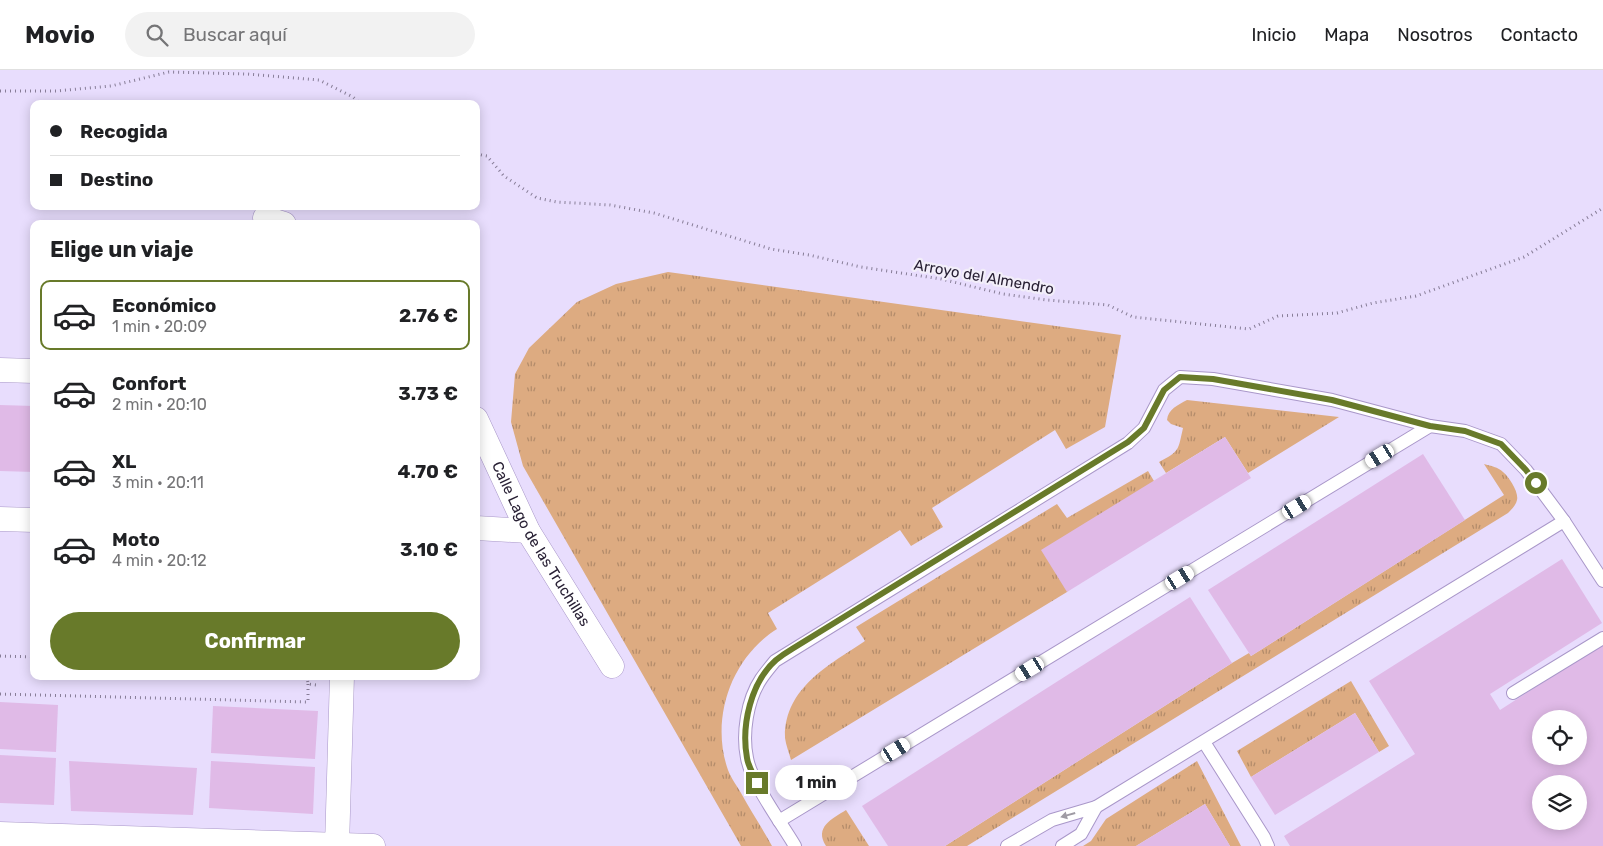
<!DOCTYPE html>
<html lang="es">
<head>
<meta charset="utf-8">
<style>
	body { margin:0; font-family:Rubik,sans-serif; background:#f2f2f2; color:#202124; height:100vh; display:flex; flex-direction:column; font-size:19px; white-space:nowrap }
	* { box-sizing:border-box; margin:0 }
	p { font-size:16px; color:#757577 }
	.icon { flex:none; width:28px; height:28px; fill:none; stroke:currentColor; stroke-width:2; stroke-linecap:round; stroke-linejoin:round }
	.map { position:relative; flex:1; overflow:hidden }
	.drawer { position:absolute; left:30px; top:150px; width:450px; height:460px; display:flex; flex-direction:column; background:#fff; border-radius:10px; box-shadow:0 2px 12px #0003 }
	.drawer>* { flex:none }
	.hud { position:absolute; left:30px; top:30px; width:450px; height:110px; border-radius:10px; box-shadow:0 2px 12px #0003; display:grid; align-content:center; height:110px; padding:0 20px; background:#fff }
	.fabs { position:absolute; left:1532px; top:640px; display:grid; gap:10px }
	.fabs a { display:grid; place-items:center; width:55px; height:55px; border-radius:50%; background:#fff; box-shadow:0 2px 12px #0003; font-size:25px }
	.end { position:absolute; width:22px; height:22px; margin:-11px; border:6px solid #687a2a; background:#fff; box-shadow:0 0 0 2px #fff }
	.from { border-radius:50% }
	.bubble { position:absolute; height:35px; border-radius:18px; background:#fff; box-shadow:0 2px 12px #0003; font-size:16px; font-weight:700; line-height:35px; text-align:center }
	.car { position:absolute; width:15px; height:30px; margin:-15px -8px; border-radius:6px; box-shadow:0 0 4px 1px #0007; background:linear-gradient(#fff 24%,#345 0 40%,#fff 0 76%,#345 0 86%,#fff 0) }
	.hud b { display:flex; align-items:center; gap:18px; height:48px; font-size:19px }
	.hud b+b { border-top:1px solid #e0e0e0 }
	.hud i { width:12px; height:12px; background:#202124 }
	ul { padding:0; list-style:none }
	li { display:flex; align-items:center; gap:15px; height:70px; margin:0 10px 8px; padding:0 10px; border:2px solid transparent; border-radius:10px }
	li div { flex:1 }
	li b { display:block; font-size:19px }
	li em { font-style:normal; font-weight:700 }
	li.current { border-color:#687a2a }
	li>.icon { width:45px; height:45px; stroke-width:1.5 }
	h2 { padding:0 20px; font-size:22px; line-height:60px }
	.cta { display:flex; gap:10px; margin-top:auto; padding:10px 20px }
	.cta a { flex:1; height:58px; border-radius:30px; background:#687a2a; color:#fff; font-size:20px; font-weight:700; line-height:58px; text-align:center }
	header { display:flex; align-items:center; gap:30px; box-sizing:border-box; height:70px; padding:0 25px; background:#fff; border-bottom:1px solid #e0e0e0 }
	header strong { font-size:24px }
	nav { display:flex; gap:28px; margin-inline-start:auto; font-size:18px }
	.search { width:350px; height:45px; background:#f2f2f2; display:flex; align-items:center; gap:12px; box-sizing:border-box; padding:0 18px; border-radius:28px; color:#757577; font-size:19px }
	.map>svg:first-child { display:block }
	.grass { fill:url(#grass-tufts) }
	.building { fill:#e0bae7; fill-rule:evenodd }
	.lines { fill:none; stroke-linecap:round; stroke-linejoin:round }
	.lane-casing { stroke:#a997c9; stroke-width:14 }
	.street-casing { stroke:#a997c9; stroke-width:25 }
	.path { stroke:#877d97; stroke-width:3; stroke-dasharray:1 4; stroke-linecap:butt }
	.lane { stroke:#fff; stroke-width:12 }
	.street { stroke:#fff; stroke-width:24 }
	.oneway { fill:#9f9ba4 }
	.route { stroke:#687a2a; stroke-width:6 }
	.labels { text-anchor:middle; stroke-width:4.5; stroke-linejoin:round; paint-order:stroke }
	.street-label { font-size:15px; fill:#292135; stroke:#f2eef9 }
</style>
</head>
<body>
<header>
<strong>Movio</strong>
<div class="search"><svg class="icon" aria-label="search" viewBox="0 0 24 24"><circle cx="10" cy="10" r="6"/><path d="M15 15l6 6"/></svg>Buscar aquí</div>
<nav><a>Inicio</a><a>Mapa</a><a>Nosotros</a><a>Contacto</a></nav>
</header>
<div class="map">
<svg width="1603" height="776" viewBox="0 0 1603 776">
	<defs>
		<pattern id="grass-tufts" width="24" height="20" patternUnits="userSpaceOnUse" patternTransform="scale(1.25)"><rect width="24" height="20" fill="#ddab81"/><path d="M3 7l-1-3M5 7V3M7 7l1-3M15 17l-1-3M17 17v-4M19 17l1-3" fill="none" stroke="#b38b6a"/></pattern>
	</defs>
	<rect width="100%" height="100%" fill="#e8ddfd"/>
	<!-- grass -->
	<g class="grass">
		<path d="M668,202L1121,265L1105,357L1066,379L1055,360L932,438L943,457L911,476L900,460L768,543L777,559C731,588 710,649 728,700C731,708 737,716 741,723C751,741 762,758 772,776H741L523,396L511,352L515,304L529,278L577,232L616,214Z"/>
		<path d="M1187,330L1339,347L1248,403L1225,367L1166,403L1159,392C1180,381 1178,380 1183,358L1171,354L1167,350C1168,339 1178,335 1187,330Z"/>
		<path d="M1484,394C1491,396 1498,397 1503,402C1509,407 1519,422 1517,430C1516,435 1512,439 1508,443L967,776H945L1232,593L1249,583L1251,586L1504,425Z"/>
		<path d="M1148,401L1154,411L1067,522L791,690C789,683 786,675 785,668C784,618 829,595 865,571L856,557L1057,434L1067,448Z"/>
		<path d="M1351,611L1389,676L1379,682L1355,643L1251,707L1237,681Z"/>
		<path d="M1197,691L1241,776H1230L1205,734L1136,776H1083L1091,771L1106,749Z"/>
		<path d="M846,740L869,776H826C814,757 832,749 846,740Z"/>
	</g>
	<!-- building -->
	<g class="building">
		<path d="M0,335L34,336V402L0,401Z"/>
		<path d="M1225,367L1251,408L1067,522L1041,480Z"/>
		<path d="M1423,384L1465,450L1251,586L1208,520Z"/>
		<path d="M1562,489L1602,553L1490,624L1500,640L1603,574V776H1290L1284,766L1415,684L1369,611ZM1541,649H1579V686H1541ZM1541,714H1579V751H1541Z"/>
		<path d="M1190,527L1232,593L945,776H888L862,736Z"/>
		<path d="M0,632L58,635L56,682L0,679Z"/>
		<path d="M213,636L318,641L315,689L211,683Z"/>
		<path d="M1355,643L1379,682L1275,745L1251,707Z"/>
		<path d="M0,685L56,688L54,735L0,733Z"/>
		<path d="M69,691L197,698L193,745L71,741Z"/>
		<path d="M211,691L315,697L313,744L209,738Z"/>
		<path d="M1205,734L1230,776H1136Z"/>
	</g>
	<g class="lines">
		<!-- lane casing -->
		<g class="lane-casing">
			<g id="lane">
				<path d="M1513,623L1603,568"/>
				<path d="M1204,672L1264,767L1268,776"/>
				<path d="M1096,737L1564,451"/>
				<path d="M779,751L1430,356L1465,361L1501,374L1526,400L1564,451L1603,511"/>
				<path d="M795,776C782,754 751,712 747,688C742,664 747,630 761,609C765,603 770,597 775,591L1128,373L1144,358L1164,320L1180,307L1213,309L1332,330L1430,356"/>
				<path d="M1007,776L1052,750L1096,737L1081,764L1062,776"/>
			</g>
		</g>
		<!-- street casing -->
		<g class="street-casing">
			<g id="street">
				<path d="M265,148L284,154"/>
				<path d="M0,300L34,301"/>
				<path id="s1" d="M476,349L528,461L612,596"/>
				<path d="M0,449L34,450"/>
				<path d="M476,458L528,461"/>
				<path d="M0,764L373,776"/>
				<path d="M337,776L342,606"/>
			</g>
		</g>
		<!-- path -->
		<g class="path">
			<path d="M0,21H56L111,16L169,2L247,4L319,10L353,27L361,34"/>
			<path d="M476,84L487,86L504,106L537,128L557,132L610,135L654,143L771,179L809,185L861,197L941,209L1003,224L1047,230L1108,235L1133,247L1249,259L1278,246L1337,243L1373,233L1416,226L1524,187L1603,138"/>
			<path d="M0,586L34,587"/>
			<path d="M307,606L308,614L316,615"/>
			<path d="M0,624L308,632V614"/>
		</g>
		<!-- lane -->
		<use href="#lane" class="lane"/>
		<!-- street -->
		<use href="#street" class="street"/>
	</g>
	<!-- one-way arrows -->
	<defs><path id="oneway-solid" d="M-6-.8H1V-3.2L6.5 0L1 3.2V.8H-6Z" transform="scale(1.25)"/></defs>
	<use class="oneway" href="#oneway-solid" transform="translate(1068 745) rotate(164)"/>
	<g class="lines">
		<!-- route -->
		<path class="route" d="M757,713C754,705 748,696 747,688C741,655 751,612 776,590C781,586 787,582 792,579L1128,372L1144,358L1164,320L1180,307L1213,309L1332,330L1430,356L1465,361L1501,374L1526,400L1536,413"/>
	</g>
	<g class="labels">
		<!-- street labels -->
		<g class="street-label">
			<text transform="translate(984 207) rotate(10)" y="5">Arroyo del Almendro</text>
			<text dy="5" stroke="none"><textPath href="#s1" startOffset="141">Calle Lago de las Truchillas</textPath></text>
		</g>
	</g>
</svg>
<div class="fabs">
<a><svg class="icon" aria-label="locate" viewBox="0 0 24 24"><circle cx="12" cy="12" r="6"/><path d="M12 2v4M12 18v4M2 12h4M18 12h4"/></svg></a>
<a><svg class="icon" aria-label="layers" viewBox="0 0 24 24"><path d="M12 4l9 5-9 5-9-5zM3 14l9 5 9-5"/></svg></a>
</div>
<i class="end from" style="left:1536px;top:413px"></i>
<i class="end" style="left:757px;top:713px"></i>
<div class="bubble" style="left:775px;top:695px;width:82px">1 min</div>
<i class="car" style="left:1380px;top:386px;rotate:239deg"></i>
<i class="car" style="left:1297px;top:437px;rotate:59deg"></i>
<i class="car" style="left:1180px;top:508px;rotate:59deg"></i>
<i class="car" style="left:1030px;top:599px;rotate:239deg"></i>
<i class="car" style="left:896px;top:680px;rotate:59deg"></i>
<div class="hud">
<b><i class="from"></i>Recogida</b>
<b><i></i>Destino</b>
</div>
<section class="drawer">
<h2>Elige un viaje</h2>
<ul>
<li class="current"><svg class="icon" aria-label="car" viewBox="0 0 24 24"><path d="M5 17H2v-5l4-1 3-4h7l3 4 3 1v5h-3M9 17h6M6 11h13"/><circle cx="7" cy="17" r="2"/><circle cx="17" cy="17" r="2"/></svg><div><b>Económico</b><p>1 min · 20:09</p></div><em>2.76 €</em></li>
<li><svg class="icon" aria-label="car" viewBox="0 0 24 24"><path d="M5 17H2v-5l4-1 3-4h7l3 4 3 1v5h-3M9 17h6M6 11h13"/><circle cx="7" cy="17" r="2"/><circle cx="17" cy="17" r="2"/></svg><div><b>Confort</b><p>2 min · 20:10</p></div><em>3.73 €</em></li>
<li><svg class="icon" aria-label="car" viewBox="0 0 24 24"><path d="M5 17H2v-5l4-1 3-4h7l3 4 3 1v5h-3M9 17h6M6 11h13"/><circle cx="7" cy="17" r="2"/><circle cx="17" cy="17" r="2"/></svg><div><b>XL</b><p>3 min · 20:11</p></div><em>4.70 €</em></li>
<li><svg class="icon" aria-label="car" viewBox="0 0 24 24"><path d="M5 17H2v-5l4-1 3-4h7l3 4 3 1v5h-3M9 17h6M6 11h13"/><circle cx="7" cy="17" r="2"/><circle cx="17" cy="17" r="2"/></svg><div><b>Moto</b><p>4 min · 20:12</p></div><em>3.10 €</em></li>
</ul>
<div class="cta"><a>Confirmar</a></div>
</section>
</div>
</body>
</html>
